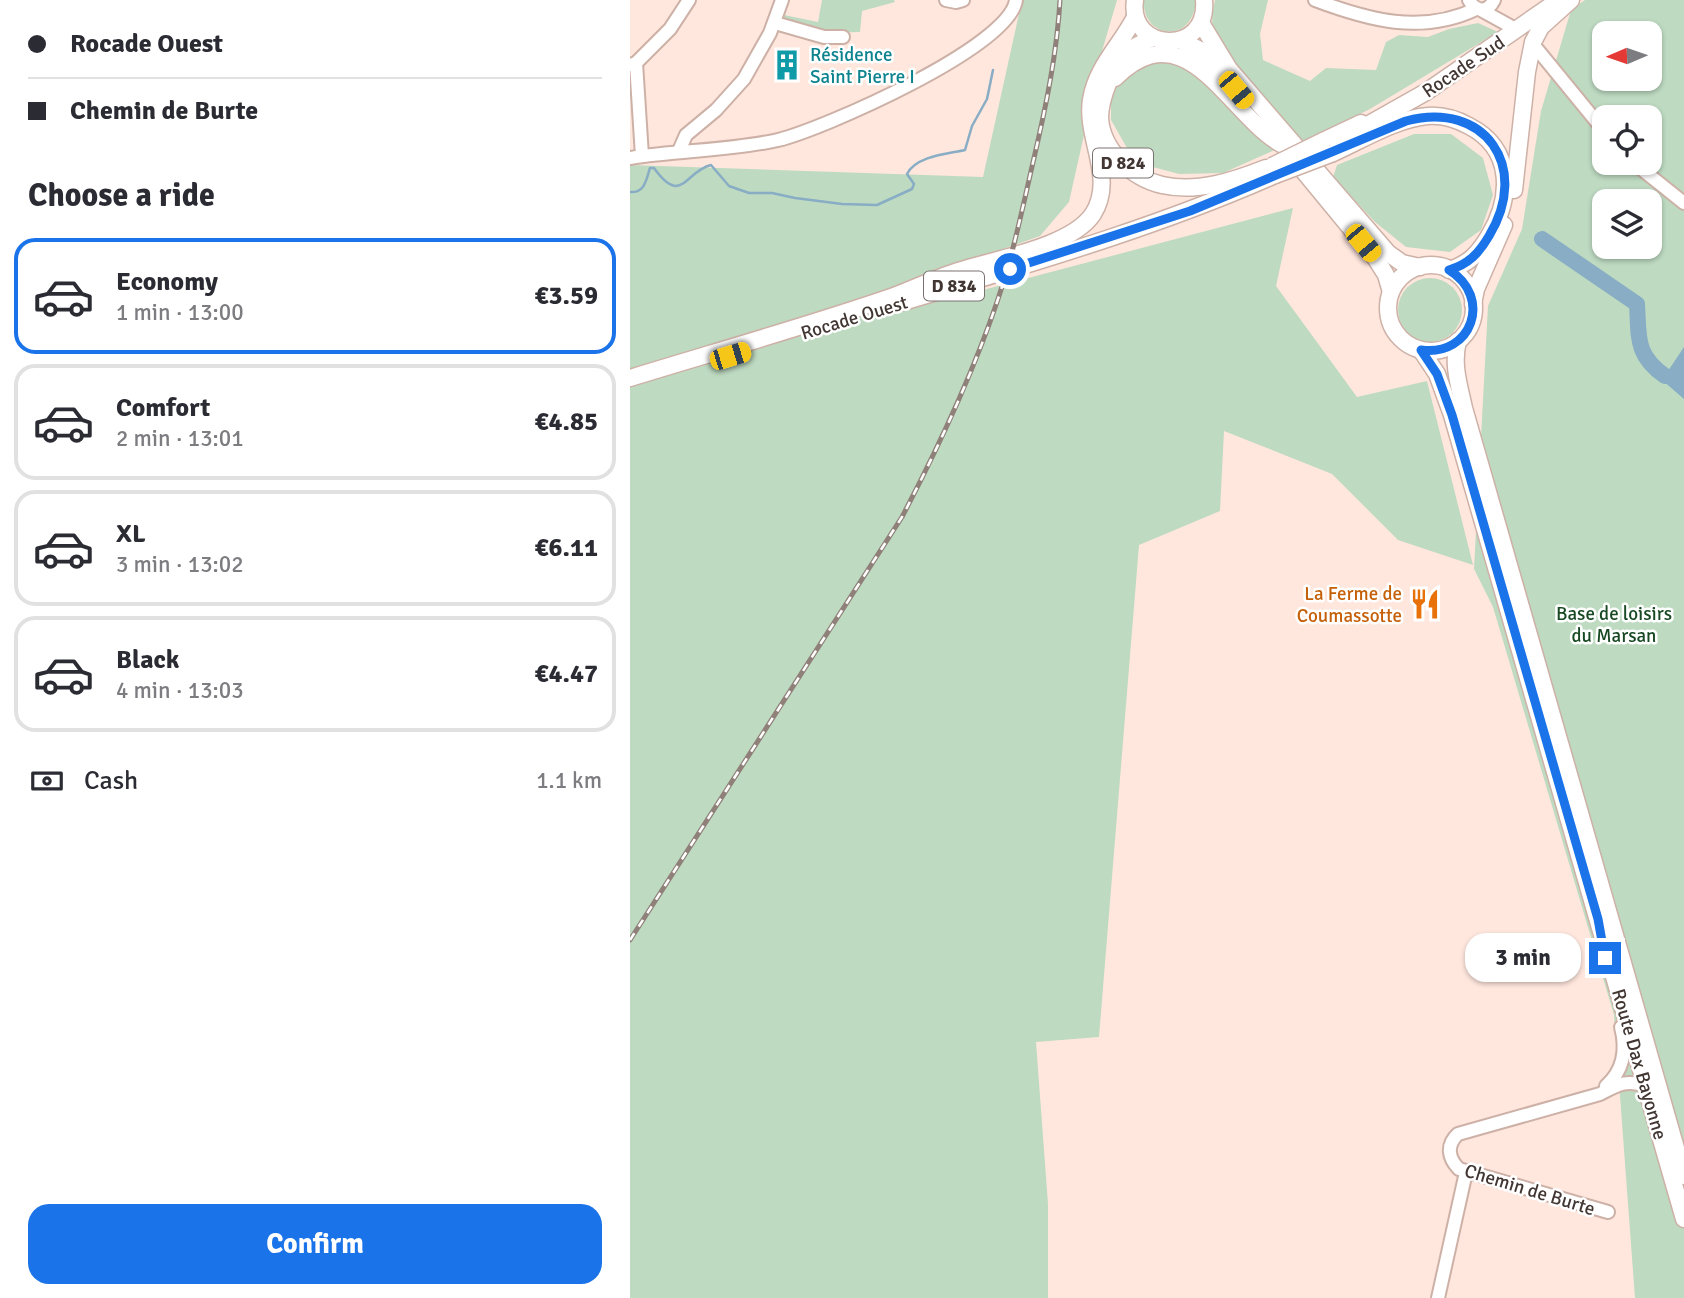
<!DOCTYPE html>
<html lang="en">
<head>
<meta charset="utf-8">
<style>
	body { margin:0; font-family:Signika,sans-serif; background:#f2f2f3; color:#2b2b33; height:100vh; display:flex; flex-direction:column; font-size:26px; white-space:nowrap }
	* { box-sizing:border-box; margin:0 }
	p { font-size:23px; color:#7c7c81 }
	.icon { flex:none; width:38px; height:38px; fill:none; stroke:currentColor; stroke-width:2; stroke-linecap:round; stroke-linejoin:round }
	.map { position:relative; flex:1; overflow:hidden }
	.drawer { display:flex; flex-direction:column; background:#fff; width:630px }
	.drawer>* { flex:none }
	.hud { display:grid; align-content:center; height:154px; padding:0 28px; background:#fff }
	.needle { width:46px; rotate:268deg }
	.fabs { position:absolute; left:962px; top:21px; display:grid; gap:14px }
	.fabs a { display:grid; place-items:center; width:70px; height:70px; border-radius:14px; background:#fff; box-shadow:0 2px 5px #0004; font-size:35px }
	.end { position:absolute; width:32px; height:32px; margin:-16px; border:9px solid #1a73e8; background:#fff; box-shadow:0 0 0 4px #fff }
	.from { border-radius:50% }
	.bubble { position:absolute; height:49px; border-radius:21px; background:#fff; box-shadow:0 2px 5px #0004; font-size:23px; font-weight:800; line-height:49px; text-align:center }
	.car { position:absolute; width:21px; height:42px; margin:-21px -10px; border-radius:9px; box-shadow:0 0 5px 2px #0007; background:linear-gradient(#f5c518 24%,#345 0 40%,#f5c518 0 76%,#345 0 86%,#f5c518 0) }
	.hud b { display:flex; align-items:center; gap:24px; height:66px; font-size:26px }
	.hud b+b { border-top:2px solid #e1e1e2 }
	.hud i { width:18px; height:18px; background:#2b2b33 }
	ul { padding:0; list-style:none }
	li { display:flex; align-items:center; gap:21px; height:116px; margin:0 14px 10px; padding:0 14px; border:4px solid #e1e1e2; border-radius:21px }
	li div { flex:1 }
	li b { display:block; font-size:26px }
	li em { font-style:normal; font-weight:800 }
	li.active { border-color:#1a73e8 }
	li>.icon { width:63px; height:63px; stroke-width:1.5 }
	h2 { padding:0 28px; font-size:32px; line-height:84px }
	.pay { display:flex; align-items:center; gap:18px; height:77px; padding:0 28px; font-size:26px }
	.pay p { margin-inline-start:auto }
	.action { display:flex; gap:14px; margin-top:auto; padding:14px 28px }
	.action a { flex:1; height:80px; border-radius:21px; background:#1a73e8; color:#fff; font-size:28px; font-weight:800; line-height:80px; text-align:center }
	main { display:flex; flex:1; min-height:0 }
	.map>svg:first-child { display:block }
	.green { fill:#bedac1; fill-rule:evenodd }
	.water { fill:#88adc4 }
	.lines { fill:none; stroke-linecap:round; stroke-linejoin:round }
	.stream { stroke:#88adc4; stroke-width:2.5 }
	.river { stroke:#88adc4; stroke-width:16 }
	.minor-casing { stroke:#cdb1a7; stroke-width:16 }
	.major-casing { stroke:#cdb1a7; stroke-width:19 }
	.minor { stroke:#fff; stroke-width:12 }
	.major { stroke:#fff; stroke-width:16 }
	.rail-casing { stroke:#90807a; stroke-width:5 }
	.rail { stroke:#fff; stroke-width:2.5; stroke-dasharray:8; stroke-linecap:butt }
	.major-bridge-casing { stroke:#cdb1a7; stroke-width:19; stroke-linecap:butt }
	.major-bridge { stroke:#fff; stroke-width:16 }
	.route { stroke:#1a73e8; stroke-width:9 }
	.labels { text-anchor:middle; stroke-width:5; stroke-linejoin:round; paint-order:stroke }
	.shield { fill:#fff; stroke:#7a7270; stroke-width:2 }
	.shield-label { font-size:18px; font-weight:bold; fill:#413632 }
	.culture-label { font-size:19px; fill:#0d838f; stroke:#fff; text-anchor:start }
	.street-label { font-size:19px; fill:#413632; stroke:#fff }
	.food-label { font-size:19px; fill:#c56008; stroke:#fff; text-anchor:end }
	.park-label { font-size:19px; fill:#184923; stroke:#fff }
</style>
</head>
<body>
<main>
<section class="drawer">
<div class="hud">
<b><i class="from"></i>Rocade Ouest</b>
<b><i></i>Chemin de Burte</b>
</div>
<h2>Choose a ride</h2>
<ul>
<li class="active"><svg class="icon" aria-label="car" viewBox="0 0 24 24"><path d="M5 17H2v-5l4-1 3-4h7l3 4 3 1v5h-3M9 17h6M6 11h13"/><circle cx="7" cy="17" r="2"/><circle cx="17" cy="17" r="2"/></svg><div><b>Economy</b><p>1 min · 13:00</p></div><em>€3.59</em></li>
<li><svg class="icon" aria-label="car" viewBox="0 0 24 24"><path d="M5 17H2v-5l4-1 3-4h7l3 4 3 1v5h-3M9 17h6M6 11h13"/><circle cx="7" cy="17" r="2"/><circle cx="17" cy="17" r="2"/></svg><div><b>Comfort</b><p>2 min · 13:01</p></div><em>€4.85</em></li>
<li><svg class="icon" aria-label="car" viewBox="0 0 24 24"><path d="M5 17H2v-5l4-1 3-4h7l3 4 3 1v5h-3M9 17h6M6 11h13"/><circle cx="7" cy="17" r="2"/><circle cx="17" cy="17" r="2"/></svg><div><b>XL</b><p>3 min · 13:02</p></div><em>€6.11</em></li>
<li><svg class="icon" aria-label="car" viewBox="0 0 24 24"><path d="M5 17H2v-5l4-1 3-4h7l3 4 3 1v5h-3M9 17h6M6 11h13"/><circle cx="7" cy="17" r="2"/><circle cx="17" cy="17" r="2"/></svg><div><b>Black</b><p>4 min · 13:03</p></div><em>€4.47</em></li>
</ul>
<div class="pay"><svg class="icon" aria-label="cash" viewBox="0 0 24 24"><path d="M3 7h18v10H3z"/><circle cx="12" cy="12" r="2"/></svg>Cash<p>1.1 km</p></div>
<div class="action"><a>Confirm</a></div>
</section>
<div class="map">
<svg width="1054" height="1298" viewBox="0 0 1054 1298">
	<rect width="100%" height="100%" fill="#ffe7de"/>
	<!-- green -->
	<g class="green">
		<path d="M192,0H264L265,2L232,11L230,32L194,33L152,20L154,15L188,22Z"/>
		<path d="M392,0H487L470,58L456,91L451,115L454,135L439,202L410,236L322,267L330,296L663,208L646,286L727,397L797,381L843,565L768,540L702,474L594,431L590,511L509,545L469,1037L406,1042L418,1204V1298H0V165L353,177Z"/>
		<path d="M514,0H566C563,46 511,38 514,0Z"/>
		<path d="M585,0H638L630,34L633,60L680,81L696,68L746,70L756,42L769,35L798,37L819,29L848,23L868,32L740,109L673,142C651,118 591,61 583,32C581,21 583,11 585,0Z"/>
		<path d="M955,0H1054V1298H1005L984,1015L863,607L844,569L858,306L892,229L911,111L941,10ZM975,33H1020V79H975ZM975,117H1020V163H975ZM975,201H1020V247H975Z"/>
		<path d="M527,59C578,71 612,113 647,149L593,173L549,174L519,166L497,148L481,120V88L497,65Z"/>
		<path d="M784,134H821L853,158L863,195L851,230L820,252L776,247L745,222L703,177L707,165Z"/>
		<circle cx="800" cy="310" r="32"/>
	</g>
	<!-- water -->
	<path class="water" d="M1054,347V399L1032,380Z"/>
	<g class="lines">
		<!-- stream -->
		<path class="stream" d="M0,192C15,193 16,180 20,168H24C52,207 55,171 81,165L99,186L119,193H142L165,198L212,204L247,205L282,189L284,184L277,174C286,156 317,154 335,150L342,126L357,99L363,70"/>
		<!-- river -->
		<path class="river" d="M912,239L1007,304C1009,337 1005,355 1035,376"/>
		<!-- minor casing -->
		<g class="minor-casing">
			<g id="minor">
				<path d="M316,0L326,2L333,0"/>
				<path d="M685,0C738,20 791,35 846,9"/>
				<path d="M839,0C845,12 858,13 864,0"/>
				<path d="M851,10L880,26"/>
				<path d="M145,23L194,37H213"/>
				<path d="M907,49L975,132"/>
				<path d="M6,63L12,156"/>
				<path d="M0,65L6,63L40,29L59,0"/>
				<path d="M49,151L56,135L86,110L114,79L140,33L152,0"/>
				<path d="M0,158C49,150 99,151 148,140C193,129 380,47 386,0"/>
				<path d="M1004,163L1054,203"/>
				<path d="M976,1086C994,1070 997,1050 991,1027"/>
				<path d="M978,1212L829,1169C818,1158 816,1145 828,1134L970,1094C987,1085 996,1079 1016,1086"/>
				<path d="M808,1298L836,1172"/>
			</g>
		</g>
		<!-- major casing -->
		<g class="major-casing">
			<g id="major">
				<path d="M505,0C497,52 579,57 574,0"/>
				<path d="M571,23L599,69L758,253L772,263L790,267"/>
				<path d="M523,38C513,42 503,47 495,54C487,62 483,71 479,81C474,93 470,105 470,118C472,150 502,178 532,185C567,193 603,181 636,168"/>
				<path d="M550,40L572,51L589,70"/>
				<path d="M485,78C557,7 597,113 651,144"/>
				<path d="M725,132L796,92L923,4"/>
				<path d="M693,141L731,123"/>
				<path d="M703,153C730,141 768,118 798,116C812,115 826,119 839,126C884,149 882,198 859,236C849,253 839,264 819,270"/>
				<path d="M671,168L746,259L756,275L761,292"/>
				<path d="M884,190L897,72L903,42L911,27L941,0"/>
				<circle cx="801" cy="308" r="43"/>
				<path d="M273,302C399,264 525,228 645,175"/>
				<path d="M843,304L846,289L874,225"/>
				<path d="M828,341C822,364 829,385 834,408L1054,1176"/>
				<path d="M791,350L807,374L822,415L1054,1219"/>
				<path d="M0,378C88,351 177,326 264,296C285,288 306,278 328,271C365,259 441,247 463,214C486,178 455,138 461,100C466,67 491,45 505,17"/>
			</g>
		</g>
		<!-- minor -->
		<use href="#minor" class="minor"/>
		<!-- major -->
		<use href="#major" class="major"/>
		<!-- rail casing -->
		<g class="rail-casing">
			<path id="rail" d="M0,940L272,517C308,448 342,376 367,302C383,255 393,206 404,158C416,106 427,53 430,0"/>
		</g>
		<!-- rail -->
		<use href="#rail" class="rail"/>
		<!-- major-bridge casing -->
		<g class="major-bridge-casing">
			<g id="major-bridge">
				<path d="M642,166L693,141"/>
				<path d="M645,175L703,153"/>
			</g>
		</g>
		<!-- major-bridge -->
		<use href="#major-bridge" class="major-bridge"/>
	</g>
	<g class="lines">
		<!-- route -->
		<path class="route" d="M380,269L560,211L776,121C855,100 901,167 859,236C849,253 839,264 819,270C863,297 842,357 791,350L807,374L822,415L968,919L975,958"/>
	</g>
	<!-- icons -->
	<defs>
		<g id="building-bare" transform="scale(2.415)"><path d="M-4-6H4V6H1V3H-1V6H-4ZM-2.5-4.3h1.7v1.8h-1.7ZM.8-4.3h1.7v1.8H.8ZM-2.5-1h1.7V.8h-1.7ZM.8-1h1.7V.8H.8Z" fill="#0f9aa8" stroke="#fff" stroke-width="2.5" paint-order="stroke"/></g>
		<g id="restaurant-bare" transform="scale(2.415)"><path d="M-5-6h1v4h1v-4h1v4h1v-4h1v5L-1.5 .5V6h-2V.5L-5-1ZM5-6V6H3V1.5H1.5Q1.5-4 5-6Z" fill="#e8710a" stroke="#fff" stroke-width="2.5" paint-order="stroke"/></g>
	</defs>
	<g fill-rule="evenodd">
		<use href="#building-bare" x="157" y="65"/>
		<use href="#restaurant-bare" x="795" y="604"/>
	</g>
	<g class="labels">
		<!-- shield labels -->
		<g class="shield">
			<rect x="463" y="148.5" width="60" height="29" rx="5"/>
			<rect x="294" y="271.5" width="60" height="29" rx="5"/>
		</g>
		<g class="shield-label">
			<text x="493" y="169">D 824</text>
			<text x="324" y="292">D 834</text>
		</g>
		<!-- culture labels -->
		<g class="culture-label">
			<text x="180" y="61">Résidence<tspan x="180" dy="22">Saint Pierre I</tspan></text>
		</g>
		<!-- street labels -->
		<g class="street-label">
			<text transform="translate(833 66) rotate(-34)" y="7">Rocade Sud</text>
			<text transform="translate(224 317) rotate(-17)" y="7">Rocade Ouest</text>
			<text transform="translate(1010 1064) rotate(74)" y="7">Route Dax Bayonne</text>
			<text transform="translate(900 1189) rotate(17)" y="7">Chemin de Burte</text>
		</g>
		<!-- food labels -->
		<g class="food-label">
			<text x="772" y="600">La Ferme de<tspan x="772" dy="22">Coumassotte</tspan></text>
		</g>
		<!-- park labels -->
		<g class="park-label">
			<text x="984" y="620">Base de loisirs<tspan x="984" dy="22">du Marsan</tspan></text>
		</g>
	</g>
</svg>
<div class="fabs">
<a><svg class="needle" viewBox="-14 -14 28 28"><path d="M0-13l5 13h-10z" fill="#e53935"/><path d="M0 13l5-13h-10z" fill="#7c7c81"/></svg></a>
<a><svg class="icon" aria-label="locate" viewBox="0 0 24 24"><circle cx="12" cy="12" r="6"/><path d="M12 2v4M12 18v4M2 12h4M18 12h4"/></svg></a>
<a><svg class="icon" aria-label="layers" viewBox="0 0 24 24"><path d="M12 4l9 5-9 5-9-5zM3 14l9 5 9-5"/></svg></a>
</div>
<i class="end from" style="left:380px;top:269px"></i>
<i class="end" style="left:975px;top:958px"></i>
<div class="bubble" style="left:835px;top:933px;width:116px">3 min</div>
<i class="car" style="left:606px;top:90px;rotate:140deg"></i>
<i class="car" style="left:733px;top:243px;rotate:140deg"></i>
<i class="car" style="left:100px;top:356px;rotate:73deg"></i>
</div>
</main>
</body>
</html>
